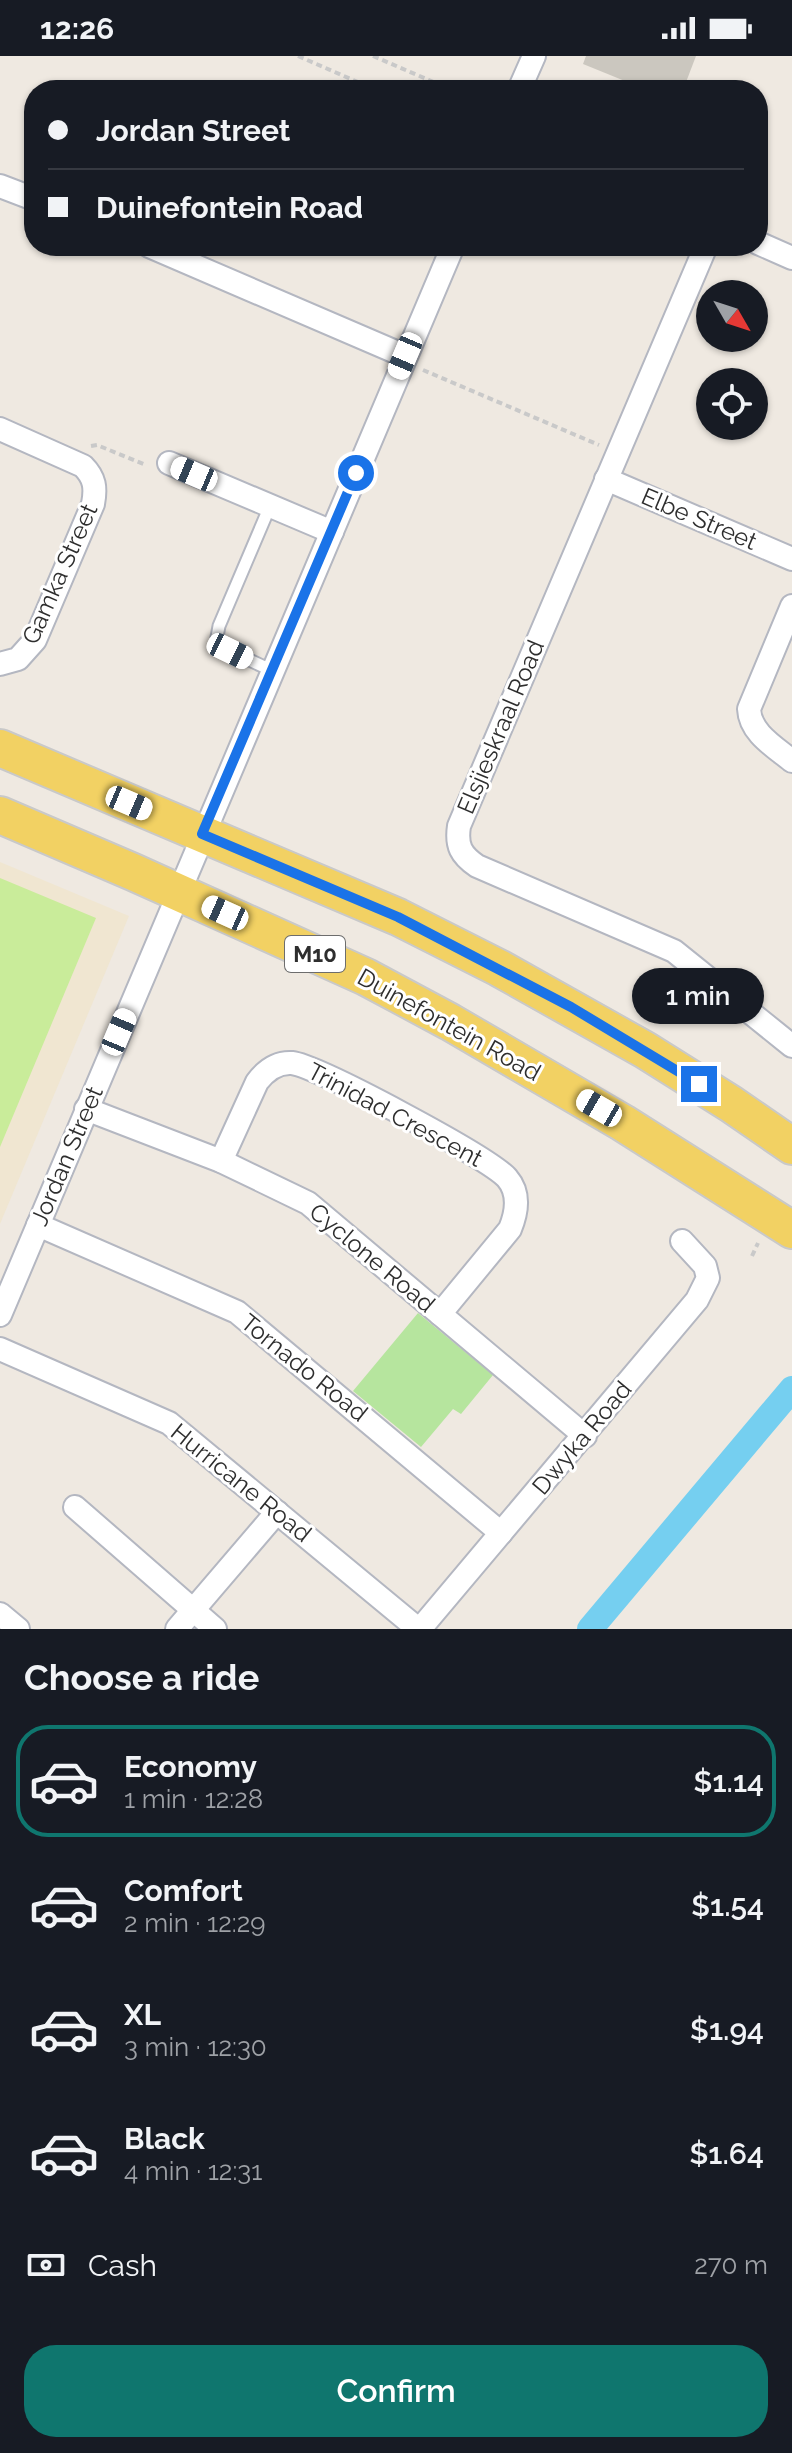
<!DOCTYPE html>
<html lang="en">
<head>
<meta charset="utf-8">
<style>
	body { margin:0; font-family:Raleway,sans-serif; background:#20242c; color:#f1f3f6; height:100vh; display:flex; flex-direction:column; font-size:30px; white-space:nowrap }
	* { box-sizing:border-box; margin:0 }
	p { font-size:26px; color:#9ea1a6 }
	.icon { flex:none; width:44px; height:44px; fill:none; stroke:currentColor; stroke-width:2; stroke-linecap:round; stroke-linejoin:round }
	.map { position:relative; height:1573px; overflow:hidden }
	.sheet { display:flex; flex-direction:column; background:#171b24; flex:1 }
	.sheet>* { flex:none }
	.banner { position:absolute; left:24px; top:24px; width:744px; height:176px; border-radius:32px; box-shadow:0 2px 6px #0004; display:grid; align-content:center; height:176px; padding:0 24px; background:#171b24 }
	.needle { width:52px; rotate:129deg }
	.tools { position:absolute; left:696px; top:224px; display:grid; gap:16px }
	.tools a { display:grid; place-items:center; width:72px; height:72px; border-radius:50%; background:#171b24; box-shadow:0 2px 6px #0004; font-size:40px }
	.end { position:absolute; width:36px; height:36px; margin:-18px; border:10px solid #1a73e8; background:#fff; box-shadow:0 0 0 4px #fff }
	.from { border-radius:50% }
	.bubble { position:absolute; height:56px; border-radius:28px; background:#171b24; box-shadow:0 2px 6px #0004; font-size:26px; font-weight:600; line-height:56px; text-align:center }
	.car { position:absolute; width:24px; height:48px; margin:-24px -12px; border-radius:10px; box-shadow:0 0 6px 2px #0007; background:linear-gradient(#fff 24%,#345 0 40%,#fff 0 76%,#345 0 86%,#fff 0) }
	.banner b { display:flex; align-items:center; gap:28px; height:76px; font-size:30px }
	.banner b+b { border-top:2px solid #363941 }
	.banner i { width:20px; height:20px; background:#f1f3f6 }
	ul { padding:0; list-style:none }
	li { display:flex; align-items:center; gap:24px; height:112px; margin:0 16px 12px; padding:0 8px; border:4px solid transparent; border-radius:32px }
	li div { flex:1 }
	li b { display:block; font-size:30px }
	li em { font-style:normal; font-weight:600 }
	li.current { border-color:#0f766e }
	li>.icon { width:72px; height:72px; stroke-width:1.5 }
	h2 { padding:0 24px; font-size:36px; line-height:96px }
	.pay { display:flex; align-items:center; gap:20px; height:88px; padding:0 24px; font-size:30px }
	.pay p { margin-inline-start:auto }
	.button { display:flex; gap:16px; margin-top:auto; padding:16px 24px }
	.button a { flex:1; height:92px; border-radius:32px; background:#0f766e; color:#fff; font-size:32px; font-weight:600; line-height:92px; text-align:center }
	.status { display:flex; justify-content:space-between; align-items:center; height:56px; padding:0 40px; background:#171b24; direction:ltr }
	.status svg { height:22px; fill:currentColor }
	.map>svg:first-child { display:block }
	.education { fill:#f0e6d1 }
	.green { fill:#b6e59e }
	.pitch { fill:#c9ec9a }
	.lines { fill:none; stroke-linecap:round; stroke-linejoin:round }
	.canal { stroke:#75cff0; stroke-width:26 }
	.building { fill:#cbc7bf }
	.lane-casing { stroke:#b4b7c1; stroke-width:15 }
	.street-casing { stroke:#b4b7c1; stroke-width:26 }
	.primary-casing { stroke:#c9c9c9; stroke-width:40 }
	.path { stroke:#c9c9c9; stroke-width:4; stroke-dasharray:6 4; stroke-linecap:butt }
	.lane { stroke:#fff; stroke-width:11 }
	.street { stroke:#fff; stroke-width:22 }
	.primary { stroke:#f2d163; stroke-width:36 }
	.route { stroke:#1a73e8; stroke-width:10 }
	.labels { text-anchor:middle; stroke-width:6; stroke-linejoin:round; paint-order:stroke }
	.shield { fill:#fff; stroke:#6d6d6d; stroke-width:2 }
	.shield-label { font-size:22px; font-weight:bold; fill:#2e2e2e }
	.street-label { font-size:24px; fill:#2e2e2e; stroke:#fff }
</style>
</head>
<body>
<div class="status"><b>12:26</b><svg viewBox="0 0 49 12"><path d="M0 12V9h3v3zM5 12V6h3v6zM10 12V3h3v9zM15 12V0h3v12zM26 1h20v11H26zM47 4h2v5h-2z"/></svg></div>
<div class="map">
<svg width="792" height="1573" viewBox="0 0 792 1573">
	<rect width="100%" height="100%" fill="#efe9e1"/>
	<!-- education -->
	<path class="education" d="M0,806L129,860L0,1168Z"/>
	<!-- green -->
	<path class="green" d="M418,1257L493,1319L461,1358L453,1353L421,1391L353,1335Z"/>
	<!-- pitch -->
	<path class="pitch" d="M0,822L96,862L0,1091Z"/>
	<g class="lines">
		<!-- canal -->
		<path class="canal" d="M590,1573L792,1333"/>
	</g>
	<!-- building -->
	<path class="building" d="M586,0H696L683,34H647L583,8Z"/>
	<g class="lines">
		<!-- lane casing -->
		<g class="lane-casing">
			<path id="lane" d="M270,450L219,570L217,581L230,595L273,615"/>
		</g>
		<!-- street casing -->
		<g class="street-casing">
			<g id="street">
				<path d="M519,34L534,0"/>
				<path d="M0,130L34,143"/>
				<path d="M758,187L792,202"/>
				<path d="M149,190L405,300"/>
				<path d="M706,190L459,770C456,790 461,799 477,810L674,895L792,990"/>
				<path d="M0,373L83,410C95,422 96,432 93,448L35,584L18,603L0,608"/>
				<path d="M169,407L332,476"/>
				<path d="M606,423L792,503"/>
				<path d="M792,550L749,653C750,677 775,691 792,705"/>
				<path d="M86,1053L221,1105L308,1147L585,1380"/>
				<path d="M221,1105L257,1026C266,1014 277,1006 292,1007C318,1010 490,1102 507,1122C520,1137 517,1156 510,1173L440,1258"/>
				<path d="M38,1169L237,1256L501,1477"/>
				<path d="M0,1259L453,190"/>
				<path d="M0,1293L169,1367L418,1573"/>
				<path d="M75,1451L215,1573"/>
				<path d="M0,1558L18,1573"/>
				<path d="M177,1573L277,1456"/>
				<path d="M420,1573L697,1244L708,1222L705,1210L682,1185"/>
			</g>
		</g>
		<!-- primary casing -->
		<g class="primary-casing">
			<g id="primary">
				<path d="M0,692L398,861L499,912L645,994L731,1048L792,1090"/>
				<path d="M0,759L133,816L366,921L450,966L623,1067L792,1174"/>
			</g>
		</g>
		<!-- path -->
		<g class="path">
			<path d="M298,0L376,34"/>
			<path d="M373,0L452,34"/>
			<path d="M423,314L599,389"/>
			<path d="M91,390L97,389L146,409"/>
			<path d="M752,1200L758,1187"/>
		</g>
		<!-- lane -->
		<use href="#lane" class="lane"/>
		<!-- street -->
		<use href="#street" class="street"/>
		<!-- primary -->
		<use href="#primary" class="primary"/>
	</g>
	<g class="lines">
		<!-- route -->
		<path class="route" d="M356,417L202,778L398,861L571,951L699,1028"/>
	</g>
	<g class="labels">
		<!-- shield labels -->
		<rect class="shield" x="285" y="880" width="60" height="36" rx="6"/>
		<g class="shield-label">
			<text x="315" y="906">M10</text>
		</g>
		<!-- street labels -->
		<g class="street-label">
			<text transform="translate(699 463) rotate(23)" y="8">Elbe Street</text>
			<text transform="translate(60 518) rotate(-66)" y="8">Gamka Street</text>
			<text transform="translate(501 671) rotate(-67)" y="8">Elsjieskraal Road</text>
			<text transform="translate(449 969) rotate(29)" y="8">Duinefontein Road</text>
			<text transform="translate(395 1059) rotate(28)" y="8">Trinidad Crescent</text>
			<text transform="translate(67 1100) rotate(-67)" y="8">Jordan Street</text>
			<text transform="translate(372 1202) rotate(40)" y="8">Cyclone Road</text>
			<text transform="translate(304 1312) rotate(39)" y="8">Tornado Road</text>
			<text transform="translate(582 1382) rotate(-50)" y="8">Dwyka Road</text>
			<text transform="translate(241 1427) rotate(39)" y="8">Hurricane Road</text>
		</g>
	</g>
</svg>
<div class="tools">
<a><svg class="needle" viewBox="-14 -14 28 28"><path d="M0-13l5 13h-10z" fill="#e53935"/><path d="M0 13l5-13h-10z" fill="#9ea1a6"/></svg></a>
<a><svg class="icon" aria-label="locate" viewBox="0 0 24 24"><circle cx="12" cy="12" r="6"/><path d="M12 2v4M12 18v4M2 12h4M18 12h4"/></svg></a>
</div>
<i class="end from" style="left:356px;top:417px"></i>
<i class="end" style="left:699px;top:1028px"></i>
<div class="bubble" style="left:632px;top:912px;width:132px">1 min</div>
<i class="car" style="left:405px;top:300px;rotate:203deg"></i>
<i class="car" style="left:194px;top:418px;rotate:293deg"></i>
<i class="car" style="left:230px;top:595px;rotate:116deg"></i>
<i class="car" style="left:129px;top:747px;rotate:113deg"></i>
<i class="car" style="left:225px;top:857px;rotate:294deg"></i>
<i class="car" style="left:119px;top:976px;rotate:23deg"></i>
<i class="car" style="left:599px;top:1052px;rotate:300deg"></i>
<div class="banner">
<b><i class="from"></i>Jordan Street</b>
<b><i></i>Duinefontein Road</b>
</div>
</div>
<section class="sheet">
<h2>Choose a ride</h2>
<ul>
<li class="current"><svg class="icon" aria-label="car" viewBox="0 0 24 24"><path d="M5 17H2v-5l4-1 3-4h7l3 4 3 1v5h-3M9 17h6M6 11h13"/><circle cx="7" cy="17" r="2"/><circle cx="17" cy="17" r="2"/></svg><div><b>Economy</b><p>1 min · 12:28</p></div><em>$1.14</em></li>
<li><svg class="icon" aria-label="car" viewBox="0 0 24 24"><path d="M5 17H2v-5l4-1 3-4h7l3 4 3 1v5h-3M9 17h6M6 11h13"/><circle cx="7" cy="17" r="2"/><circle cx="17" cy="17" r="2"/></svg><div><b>Comfort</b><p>2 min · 12:29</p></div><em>$1.54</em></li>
<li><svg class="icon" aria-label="car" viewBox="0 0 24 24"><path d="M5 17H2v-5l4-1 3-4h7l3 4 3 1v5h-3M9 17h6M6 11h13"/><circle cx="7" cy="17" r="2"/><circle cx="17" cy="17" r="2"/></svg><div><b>XL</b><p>3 min · 12:30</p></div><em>$1.94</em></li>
<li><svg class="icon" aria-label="car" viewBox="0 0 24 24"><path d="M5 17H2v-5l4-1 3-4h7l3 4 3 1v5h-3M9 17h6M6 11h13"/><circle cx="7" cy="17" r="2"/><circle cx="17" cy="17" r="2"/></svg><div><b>Black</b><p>4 min · 12:31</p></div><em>$1.64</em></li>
</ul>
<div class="pay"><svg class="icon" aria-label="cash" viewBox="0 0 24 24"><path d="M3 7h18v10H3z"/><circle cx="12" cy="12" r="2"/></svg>Cash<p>270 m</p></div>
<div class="button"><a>Confirm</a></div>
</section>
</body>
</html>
